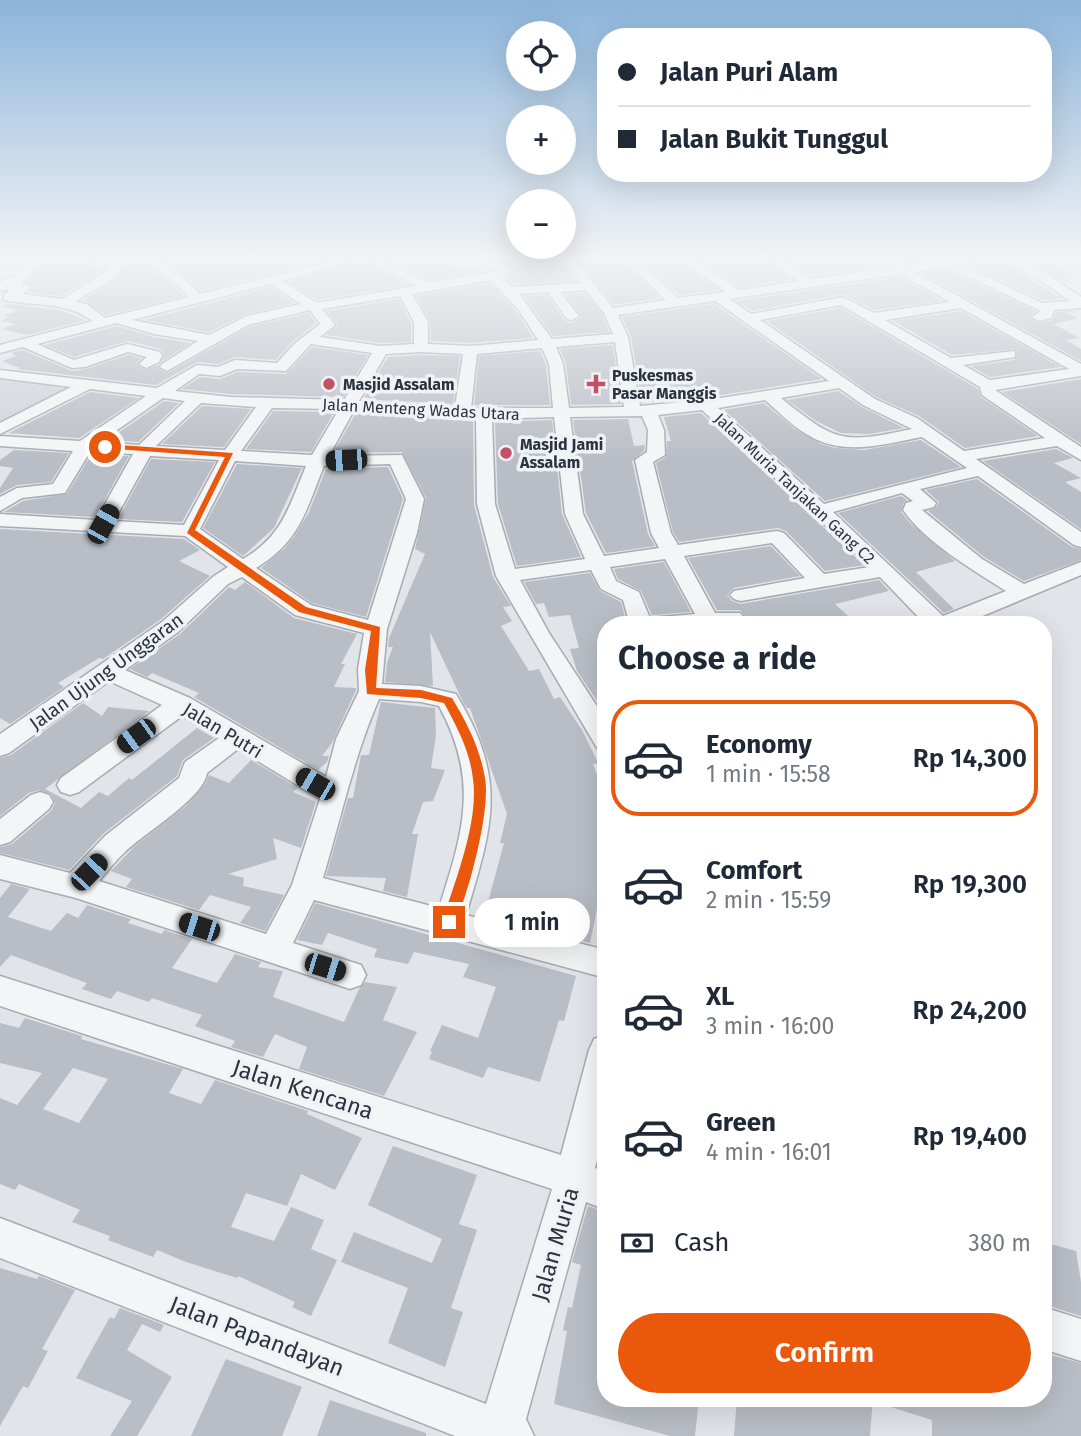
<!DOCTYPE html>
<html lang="en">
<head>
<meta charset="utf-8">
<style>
	body { margin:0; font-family:"Fira Sans",sans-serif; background:#f2f2f3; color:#1f2937; height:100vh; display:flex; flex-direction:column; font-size:26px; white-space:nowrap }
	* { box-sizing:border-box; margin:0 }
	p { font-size:23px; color:#747a83 }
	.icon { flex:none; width:38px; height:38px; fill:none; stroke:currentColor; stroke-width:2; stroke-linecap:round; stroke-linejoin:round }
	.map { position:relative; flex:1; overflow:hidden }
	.drawer { position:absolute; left:597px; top:616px; width:455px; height:791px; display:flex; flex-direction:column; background:#fff; border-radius:28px; box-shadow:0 7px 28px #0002 }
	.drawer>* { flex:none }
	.banner { position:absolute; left:597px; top:28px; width:455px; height:154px; border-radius:28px; box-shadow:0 7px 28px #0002; display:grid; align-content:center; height:154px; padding:0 21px; background:#fff }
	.fabs { position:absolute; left:506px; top:21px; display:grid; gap:14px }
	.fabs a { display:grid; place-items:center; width:70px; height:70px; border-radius:50%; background:#fff; box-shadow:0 7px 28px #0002; font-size:35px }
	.end { position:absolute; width:32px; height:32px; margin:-16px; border:9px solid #ea580c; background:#fff; box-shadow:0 0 0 4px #fff }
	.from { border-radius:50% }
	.bubble { position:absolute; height:49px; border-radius:24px; background:#fff; box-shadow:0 7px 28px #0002; font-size:23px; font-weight:600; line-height:49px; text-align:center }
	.car { position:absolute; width:21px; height:42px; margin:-21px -10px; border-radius:9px; box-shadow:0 0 5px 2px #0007; background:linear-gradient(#222 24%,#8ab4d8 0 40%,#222 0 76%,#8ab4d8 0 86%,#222 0) }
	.banner b { display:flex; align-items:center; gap:24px; height:66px; font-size:26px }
	.banner b+b { border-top:2px solid #e0e1e3 }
	.banner i { width:18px; height:18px; background:#1f2937 }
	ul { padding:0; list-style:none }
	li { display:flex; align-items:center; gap:21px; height:116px; margin:0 14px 10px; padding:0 7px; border:4px solid transparent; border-radius:28px }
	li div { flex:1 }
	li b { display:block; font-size:26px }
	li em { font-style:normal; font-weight:600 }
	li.on { border-color:#ea580c }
	li>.icon { width:63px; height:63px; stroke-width:1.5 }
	h2 { padding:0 21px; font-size:32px; line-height:84px }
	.pay { display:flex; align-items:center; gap:18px; height:77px; padding:0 21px; font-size:26px }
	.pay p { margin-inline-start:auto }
	.button { display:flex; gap:14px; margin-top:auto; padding:14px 21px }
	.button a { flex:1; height:80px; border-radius:42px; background:#ea580c; color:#fff; font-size:28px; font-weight:600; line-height:80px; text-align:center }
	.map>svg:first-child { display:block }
	.built { fill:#cfd3da }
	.building { fill:#b9bdc5; fill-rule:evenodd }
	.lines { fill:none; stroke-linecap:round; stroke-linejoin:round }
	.minor-casing { stroke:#a7abb2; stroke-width:3 }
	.minor { fill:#f3f5f7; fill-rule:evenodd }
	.route { fill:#ea580c }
	.poi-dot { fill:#c35165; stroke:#f0f3f6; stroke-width:2.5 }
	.labels { text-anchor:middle; stroke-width:7; stroke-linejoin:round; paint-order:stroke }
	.far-poi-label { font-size:16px; font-weight:bold; fill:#2b333f; stroke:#f0f3f6; text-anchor:start }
	.far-street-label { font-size:16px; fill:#2b333f; stroke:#f0f3f6 }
	.street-label { font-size:19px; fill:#2b333f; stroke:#f0f3f6 }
	.near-street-label { font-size:23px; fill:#2b333f; stroke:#f0f3f6 }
</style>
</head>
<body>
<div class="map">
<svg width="1081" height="1436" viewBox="0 0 1081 1436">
	<rect width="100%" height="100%" fill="#e1e4e8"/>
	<!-- built -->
	<path class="built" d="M0,376L67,389L0,425Z"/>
	<!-- building -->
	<g class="building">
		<path d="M42,260H91L88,264L91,268L104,270L61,296L29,292L34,286L26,282L33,276Z"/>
		<path d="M117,260H149L151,270L164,277L184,296L106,315L82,301L117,278L126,265Z"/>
		<path d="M165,260H326L201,291L176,267L165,262Z"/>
		<path d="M359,260H365L408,285L318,300L288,282Z"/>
		<path d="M388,260H442L459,271L485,267L489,270L430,280Z"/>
		<path d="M500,260H560L576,281L513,284L506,277L512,273V269Z"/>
		<path d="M578,260H621L660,298L614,305Z"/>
		<path d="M641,260H680L718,290L679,295Z"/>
		<path d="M700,260H766L791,279L740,287Z"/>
		<path d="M788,260H929L897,262L891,265L812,276Z"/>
		<path d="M981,260H1000L1062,299L1043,300L969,266Z"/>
		<path d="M1020,260H1042L1076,274L1072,275L1077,276L1065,278L1070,281L1063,282L1035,265Z"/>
		<path d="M948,270L1036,311L1030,318L1038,323L1052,321L1056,312L1078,311L1066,313L1078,318L1054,324L1079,338L1066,340L1081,349V361L922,273Z"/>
		<path d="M900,277L942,301L874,310L843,294L752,311L736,301Z"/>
		<path d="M490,283L516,311L533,338L471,343L431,341L430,321L416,296Z"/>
		<path d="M270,287L294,303L246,314L209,332L144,320Z"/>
		<path d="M585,293L602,314L609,332L553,336L524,296L547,295L565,321L571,323L582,317L565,294Z"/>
		<path d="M399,299L411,323V342L381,343L326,335L338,325L327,311Z"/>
		<path d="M10,304L60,310L86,320L27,335L2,329L15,324L1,321L10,317L4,316L18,310L2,306Z"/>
		<path d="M714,304L822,379L714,396L642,403L631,337L622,317Z"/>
		<path d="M841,308L978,389L981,397L1038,436L965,448L919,416L876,397L767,321Z"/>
		<path d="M961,311L1061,367L990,377L971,366L1015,360L1017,349L952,355L893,321Z"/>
		<path d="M309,313L316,323L292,342L276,360L235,357L218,364L197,362L156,385L17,369L20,368L2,361L16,356L11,353L23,350L72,371L86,369L128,355L142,358L136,364L145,370L158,365L159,369L168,373L249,327Z"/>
		<path d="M117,326L154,337L191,343L162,361L164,354L161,349L128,341L74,357L45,345Z"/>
		<path d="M613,345L621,404L571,405L566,364L560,349Z"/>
		<path d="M312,347L368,355L343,397L231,394L182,389L200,377L220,379L237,372L286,374Z"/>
		<path d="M540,351L546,365L550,405H474L479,356Z"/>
		<path d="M421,355L460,356L453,404L363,399L388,357Z"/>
		<path d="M1081,379V444L1002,392Z"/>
		<path d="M838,391L862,407L904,428L869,434L841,433L816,421L787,400Z"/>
		<path d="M90,392L139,398L79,438L9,433Z"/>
		<path d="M164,401L179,403L138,442L108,440Z"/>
		<path d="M764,403L795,429L821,444L835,448L864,450L921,440L961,467L825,501L724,410Z"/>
		<path d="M202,406L251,409L224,447L162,444Z"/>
		<path d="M273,411L334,412L311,452L246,449Z"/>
		<path d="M356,413L473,420L474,505L493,577L511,606L503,607L512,621L501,626L529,671L539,669L554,699L560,697L582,730L598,763L593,764L606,801V816L597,868L606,869V899H599L590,943L547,932V929L484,917L504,843H500L507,814L470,708H467L464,704L430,632L433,686L385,682L387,663L393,647H388L389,638L425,554L415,549L426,498L402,452L333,453Z"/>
		<path d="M701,413L864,565L825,571L786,531L778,528L679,542L673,532L656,463L666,457L667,441H671L664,417Z"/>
		<path d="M628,419L634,446L645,445L644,451L632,461L648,534L655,546L606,553L586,513L573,420Z"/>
		<path d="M552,420L562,514L581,557L517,566L498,504L495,422Z"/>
		<path d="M1056,449L1073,458L1054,463L1081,478L1065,482L1081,492V529L983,461Z"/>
		<path d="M14,450L69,453L51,482L17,485L0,494V488L13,468L0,466V460Z"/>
		<path d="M91,455L129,456L95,517L4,512L23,501L67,494Z"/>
		<path d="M151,459L215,462L182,522L118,519Z"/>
		<path d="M237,464L302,468L274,528L243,556L203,528Z"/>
		<path d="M388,467L403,499L366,617L312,603L261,568L284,549L294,537L309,512L326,469Z"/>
		<path d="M977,479L1072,547L1081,549V560L1024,581L984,557L928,511L936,508L939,502L926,490Z"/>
		<path d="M901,496L907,500L904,502L901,512L910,523L955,561L916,572L954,609L944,613L838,513Z"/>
		<path d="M0,529L184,539L200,550L179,561L210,576L160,620L103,659L99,658L58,683L64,687L10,724L0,718Z"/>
		<path d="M771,546L800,576L734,588L727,595L732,601L741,604L879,580L889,591L835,604L858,625H782L779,620L753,625L740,610H717L688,558Z"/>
		<path d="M664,562L691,612L652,615L641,591L618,579L614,569Z"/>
		<path d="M590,573L600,591L621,602L627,625H606V714L577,671L570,649L579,648L570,615L549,617L544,603L536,604L524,582Z"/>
		<path d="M245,582L294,618L357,634L341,664H345L334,687L356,688V690L332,743L322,756H329L327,762L318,770L194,697L199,693L152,673L147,677L130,669L180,634L229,587L235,590Z"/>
		<path d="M381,702L435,708L436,735L431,768L445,770L433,801L423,802L412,834H418L407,897L383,891L386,878L326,876L348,798H353L361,755H369Z"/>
		<path d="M83,703L102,716L108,707L149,711L45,789L81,808L99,792L108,796L129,778L132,780L197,728L214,738L183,760L177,776L103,834L69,870L0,853V847L12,844L51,811L55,803L51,794L39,790L29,793L0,816V758L11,755Z"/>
		<path d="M251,760L298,788L293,792L316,802L301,848L273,838L277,859L228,874L244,878L243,886L284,895L265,931L240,923L251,907L210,895L199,910L126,887L132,879L111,871L135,846L186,806L205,784L209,775L229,783Z"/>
		<path d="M11,884L30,889L8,917L51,931L67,913L78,918L87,905L131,919L128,923L162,934L164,930L192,939L172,968L217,983L235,954L261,962L258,967L283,971L273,997L344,1022L359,989L365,982L397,987L383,1020L417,1032L384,1096L299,1069L307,1047L275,1034L263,1057L231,1047L235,1041L195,1026L202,1015L152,998L149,1002L117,991L111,999L82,989L87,983L11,955L0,967V898Z"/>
		<path d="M315,903L576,976L564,1021L559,1020L540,1082L488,1067L483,1078L429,1059L432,1052L430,1051L442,1025L478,1038L496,987L463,977L469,964L414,952L408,964L374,957L377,949L328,933L322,945L297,940Z"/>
		<path d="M25,1018L82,1036L81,1039L183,1069L169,1093L201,1104L215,1080L308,1111L307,1114L362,1138L335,1190L301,1174L287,1206L246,1193L231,1227L274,1241L291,1207L324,1220L311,1249L337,1260L311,1316L292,1307L295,1302L238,1276L237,1278L186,1262L157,1250L153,1257L108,1240L110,1236L72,1222L80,1210L19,1184L15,1190L0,1184V1098L17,1105L42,1073L0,1063V1023L19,1028ZM73,1068L108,1079L79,1123L43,1109Z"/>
		<path d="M393,1146L477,1175L459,1224L477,1230L451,1308L463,1312L445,1367L388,1343L408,1288L341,1262L354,1232L432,1263L442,1239L368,1205Z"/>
		<path d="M588,1206L606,1212V1398H699L695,1436H670L554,1404L567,1331L563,1330L568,1307L572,1308L581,1265L572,1262Z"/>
		<path d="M1043,1242L1076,1251L1081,1282V1316L1049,1306Z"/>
		<path d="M0,1268L37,1279L39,1276L75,1290L42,1349L48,1351L28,1388L23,1386L0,1426Z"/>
		<path d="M120,1308L164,1325L160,1332L142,1324L127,1350L172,1377L137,1436H110L132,1401L76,1378L110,1317L114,1319Z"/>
		<path d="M1043,1353L1081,1363V1436H932V1420L875,1402L876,1398H964L988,1406V1398H1043Z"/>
		<path d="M226,1359L302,1387L282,1436H191Z"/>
		<path d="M737,1398H873L870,1436H734Z"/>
		<path d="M330,1400L426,1433V1436H317Z"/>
	</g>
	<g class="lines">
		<!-- minor casing -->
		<g class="minor-casing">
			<g id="minor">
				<path d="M27,260H39L31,275L21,283L32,287L22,294L62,299L107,271L109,268L93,266L91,264L94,260L121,263L123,265L115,277L75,302L86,304L105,318L189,297L166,275L152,268L151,260H163L162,264L174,269L200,294L336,260H356L282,281L317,303L416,286L367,260H382L430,283L496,271L486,264L460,269L444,260H496L510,271L502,277L512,287L581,283L563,260H575L613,308L666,300L624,260H637L678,298L725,292L682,260H696L739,290L798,281L769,260H783L811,279L892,268L898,264L904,266L947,260H978L962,265L1042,303L1070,301L1041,281L1002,260C1032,260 1057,281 1081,297V308L1054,310L1051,318L1039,321L1032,317L1041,311L948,267L914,272L1081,364V376L995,390L1081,447V460L1057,446L976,459L1081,532V547L1074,545L978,476L920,489L936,503L934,507L922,510L982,559L1024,584L1081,562V575L961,625H926L880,577L741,601L734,599L730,595L734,591L805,578L772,543L684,556L715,613H740L751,625H630L623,600L601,589L591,570L520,580L549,633L606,720V751L597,748L496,576L477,504L476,418L354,410L329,456L402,455L424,499L417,533L387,629L382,684L421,686L456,694C508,780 493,824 466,915L606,950V978L314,900L293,943L361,965L366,975L361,985L350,989L76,898L0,879V855L70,873L105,836L179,778L185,762L219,738L182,716L79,792L70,795L61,792L57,785L61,778L162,705L109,681L9,753L0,756V734L162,622L214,576L228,567L185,536L0,526V514L96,520L133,454L90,452L65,493L22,498L0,511V497L17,488L53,484L73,451L0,446V436L80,441L146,396L90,389L0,434V423L71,387L0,378V370L157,388L197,365L218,367L235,360L277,363L294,344L320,324L310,310L248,325L167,371L160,367L162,364L198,341L154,334L117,323L37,344L74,360L127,344L160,352L162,355L159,362L146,368L139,364L147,357L128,352L85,367L72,368L23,347L0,353V345L93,321C63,300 37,307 4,300V294L11,290H0V282L19,273ZM900,274L950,302L874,313L843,297L751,314L729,299ZM491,280L518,309L538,340L471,346L428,344V322L412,294ZM270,284L301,304L247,316L209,335L132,320ZM586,290L604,313L613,334L552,339L519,294L548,292L567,319L572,320L579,316L560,292ZM400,296L414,322V344L381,346L320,337L335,325L322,309ZM715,301L829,381L714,399L640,406L628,337L618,315ZM841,305L980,387L982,395L1045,438L964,451L917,418L875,399L760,320ZM961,308L1069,369L990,380L963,365L1015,357V351L951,358L885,320ZM615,342L624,407L569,408L563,364L556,347ZM311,344L372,353L344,400L231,397L175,391L199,374L220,376L237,369L286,371ZM542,348L549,364L553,408H471L477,354ZM421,352L463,354L455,407L359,401L386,354ZM839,388L863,405L912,429C841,444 836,442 781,398ZM163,398L185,401L139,445L100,442ZM765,400C779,412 792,426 808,435C843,457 885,444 922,437L967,468L824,504L718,408ZM201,403L256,407L225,450L156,446ZM272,408L339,409L312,455L241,451ZM702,410L870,567L824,574L784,533L777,531L678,545L671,533L653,462L665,455L664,430L658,415ZM642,416L648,430L647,452L635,460L651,533L659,548L604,556L583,514L570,417ZM554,417L565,514L585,559L515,569L495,504L492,419ZM150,456L219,460L184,525L114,521ZM235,461L306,466C289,506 283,536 243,559L200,529ZM390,464L406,499L368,620L311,605L256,568C300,542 306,510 324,466ZM902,493L913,501L906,503L903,510C924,541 974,571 1006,591L943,616L833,512ZM665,559L695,614L650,618L639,592L616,581L610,567ZM242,577L295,615L364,633L358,669L359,691L336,739L326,777L190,698L125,670L178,632L228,584ZM379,699L421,702L439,706C480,781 463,832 439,908L323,878C341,818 354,756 379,699ZM238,749L320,799L292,885L266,934L99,881C107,872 115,861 125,852C143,834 204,798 207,773Z"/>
				<path d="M40,792L49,795L53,802L49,809L10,842L0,845V819L31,795Z"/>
				<path d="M0,976L561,1155L589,1050L594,1039L606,1034V1124L595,1168L606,1172V1210L586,1202L526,1419L534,1436H455L0,1258V1218L486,1404L552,1189L0,1006Z"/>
				<path d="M1043,1307L1081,1319V1361L1043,1349Z"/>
			</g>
		</g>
		<!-- minor -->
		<use href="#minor" class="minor"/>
	</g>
	<!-- sky -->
	<linearGradient id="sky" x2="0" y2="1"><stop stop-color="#8bb4da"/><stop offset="0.56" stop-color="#f2f3f5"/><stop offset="1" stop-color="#f2f3f5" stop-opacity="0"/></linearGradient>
	<rect width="1081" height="461" fill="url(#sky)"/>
	<!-- route -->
	<path class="route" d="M105,444L233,453L195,530L306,607L380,627L376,688L421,690L452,698C467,723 480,748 485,778C491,811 468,895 454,926L449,928L442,922C455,881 479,822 473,779C470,751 457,727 444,703L421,698L367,694L365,670L371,631L299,612L187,533L225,457L102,448Z"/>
	<!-- markers -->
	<g class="poi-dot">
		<circle cx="329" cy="384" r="7"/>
		<path d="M592.5 373.5h7v7h7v7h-7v7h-7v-7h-7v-7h7z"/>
		<circle cx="506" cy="453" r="7"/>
	</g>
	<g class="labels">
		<!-- far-poi labels -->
		<g class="far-poi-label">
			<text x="612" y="381">Puskesmas<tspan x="612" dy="18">Pasar Manggis</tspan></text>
			<text x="343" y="390">Masjid Assalam</text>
			<text x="520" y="450">Masjid Jami<tspan x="520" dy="18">Assalam</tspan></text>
		</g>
		<!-- far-street labels -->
		<g class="far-street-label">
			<text transform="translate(421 409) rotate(3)" y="6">Jalan Menteng Wadas Utara</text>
			<text transform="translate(795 488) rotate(43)" y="6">Jalan Muria Tanjakan Gang C2</text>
		</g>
		<!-- street labels -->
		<g class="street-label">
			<text transform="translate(106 671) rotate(-36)" y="7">Jalan Ujung Unggaran</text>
			<text transform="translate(223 730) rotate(31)" y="7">Jalan Putri</text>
		</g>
		<!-- near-street labels -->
		<g class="near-street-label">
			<text transform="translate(303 1089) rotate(18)" y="8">Jalan Kencana</text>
			<text transform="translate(555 1244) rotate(-74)" y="8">Jalan Muria</text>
			<text transform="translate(257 1336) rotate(21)" y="8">Jalan Papandayan</text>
		</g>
	</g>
</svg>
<div class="fabs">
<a><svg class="icon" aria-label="locate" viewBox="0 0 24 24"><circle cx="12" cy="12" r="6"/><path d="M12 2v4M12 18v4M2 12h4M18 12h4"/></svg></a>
<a>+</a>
<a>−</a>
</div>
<i class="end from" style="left:105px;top:447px"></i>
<i class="end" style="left:449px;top:922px"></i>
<div class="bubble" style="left:474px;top:898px;width:116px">1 min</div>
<i class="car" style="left:346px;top:460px;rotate:267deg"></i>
<i class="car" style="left:103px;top:524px;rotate:29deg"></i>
<i class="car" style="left:136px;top:736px;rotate:234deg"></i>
<i class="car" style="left:315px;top:784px;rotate:300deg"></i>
<i class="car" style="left:89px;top:872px;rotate:44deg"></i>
<i class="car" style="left:199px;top:927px;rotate:288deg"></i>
<i class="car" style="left:325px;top:967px;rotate:107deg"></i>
<div class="banner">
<b><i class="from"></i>Jalan Puri Alam</b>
<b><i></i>Jalan Bukit Tunggul</b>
</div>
<section class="drawer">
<h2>Choose a ride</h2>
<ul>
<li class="on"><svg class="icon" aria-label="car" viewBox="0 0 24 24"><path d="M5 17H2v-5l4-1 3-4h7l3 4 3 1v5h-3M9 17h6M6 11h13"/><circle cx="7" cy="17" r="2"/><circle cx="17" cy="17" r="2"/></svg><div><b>Economy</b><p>1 min · 15:58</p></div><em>Rp 14,300</em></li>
<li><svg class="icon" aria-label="car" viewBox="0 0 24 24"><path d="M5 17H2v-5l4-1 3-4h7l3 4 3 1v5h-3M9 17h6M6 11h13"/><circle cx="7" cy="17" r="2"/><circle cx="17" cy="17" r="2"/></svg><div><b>Comfort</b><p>2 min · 15:59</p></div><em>Rp 19,300</em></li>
<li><svg class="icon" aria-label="car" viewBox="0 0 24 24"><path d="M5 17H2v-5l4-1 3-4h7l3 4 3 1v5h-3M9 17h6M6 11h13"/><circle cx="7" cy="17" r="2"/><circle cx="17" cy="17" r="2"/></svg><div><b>XL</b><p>3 min · 16:00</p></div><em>Rp 24,200</em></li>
<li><svg class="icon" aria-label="car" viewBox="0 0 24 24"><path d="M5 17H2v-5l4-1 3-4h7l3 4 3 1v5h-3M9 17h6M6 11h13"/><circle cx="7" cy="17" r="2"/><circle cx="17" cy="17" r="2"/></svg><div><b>Green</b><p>4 min · 16:01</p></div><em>Rp 19,400</em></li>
</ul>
<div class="pay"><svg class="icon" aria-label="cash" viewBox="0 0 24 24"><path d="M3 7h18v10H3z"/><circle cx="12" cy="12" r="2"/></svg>Cash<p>380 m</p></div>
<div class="button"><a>Confirm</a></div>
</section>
</div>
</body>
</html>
